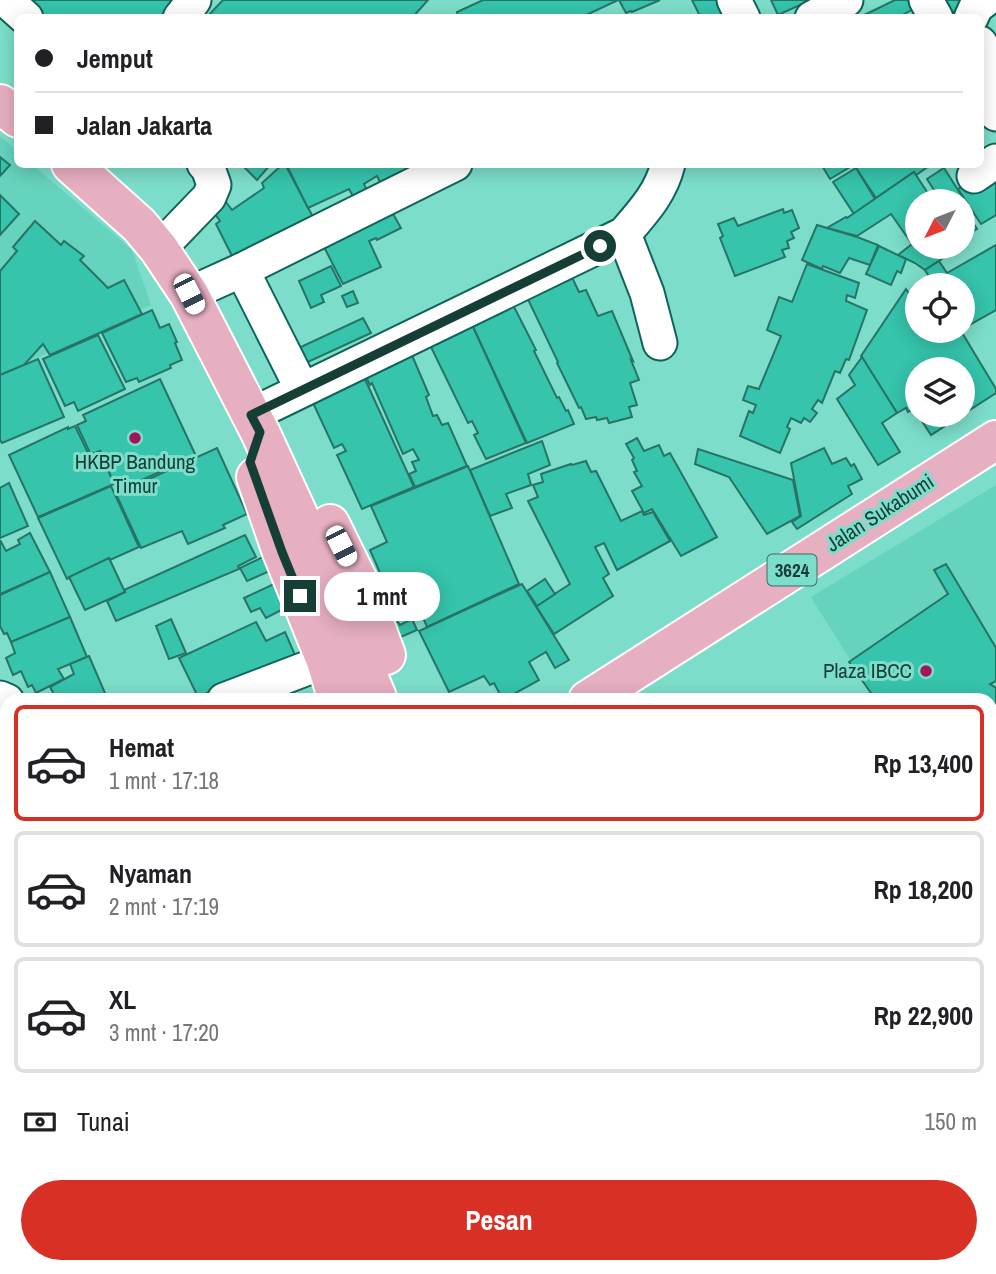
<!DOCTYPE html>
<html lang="id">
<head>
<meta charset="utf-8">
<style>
	body { margin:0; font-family:"Archivo Narrow",sans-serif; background:#f6f6f6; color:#202124; height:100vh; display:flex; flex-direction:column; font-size:26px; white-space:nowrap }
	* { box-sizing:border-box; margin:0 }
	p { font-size:23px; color:#757577 }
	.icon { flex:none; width:38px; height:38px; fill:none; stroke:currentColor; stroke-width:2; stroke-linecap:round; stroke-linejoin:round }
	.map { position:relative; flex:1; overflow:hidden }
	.sheet { position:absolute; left:0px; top:693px; width:998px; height:581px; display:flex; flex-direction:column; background:#fff; border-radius:21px 21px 0 0; box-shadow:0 4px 18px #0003 }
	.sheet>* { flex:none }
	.top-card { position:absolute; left:14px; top:14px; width:970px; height:154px; border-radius:10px; box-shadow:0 4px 18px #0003; display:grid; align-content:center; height:154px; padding:0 21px; background:#fff }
	.needle { width:46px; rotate:228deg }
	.fabs { position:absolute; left:905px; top:189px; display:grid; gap:14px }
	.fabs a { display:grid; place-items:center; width:70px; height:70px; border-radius:50%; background:#fff; box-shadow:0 4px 18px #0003; font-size:35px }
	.end { position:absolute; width:32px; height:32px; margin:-16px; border:9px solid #143e36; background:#fff; box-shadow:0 0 0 4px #fff }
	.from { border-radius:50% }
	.bubble { position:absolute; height:49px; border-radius:24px; background:#fff; box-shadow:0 4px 18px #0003; font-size:23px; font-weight:700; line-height:49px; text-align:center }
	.car { position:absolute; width:21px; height:42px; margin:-21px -10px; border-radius:9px; box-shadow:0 0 5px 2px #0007; background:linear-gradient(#fff 24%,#345 0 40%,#fff 0 76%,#345 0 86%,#fff 0) }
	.top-card b { display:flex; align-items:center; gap:24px; height:66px; font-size:26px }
	.top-card b+b { border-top:2px solid #e0e0e0 }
	.top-card i { width:18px; height:18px; background:#202124 }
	ul { padding:12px 0 0; list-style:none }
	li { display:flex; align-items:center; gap:21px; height:116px; margin:0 14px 10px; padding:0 7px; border:4px solid #e0e0e0; border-radius:10px }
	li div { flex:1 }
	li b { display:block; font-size:26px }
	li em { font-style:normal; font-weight:700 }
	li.selected { border-color:#d93025 }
	li>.icon { width:63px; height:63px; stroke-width:1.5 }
	.pay { display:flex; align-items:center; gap:18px; height:77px; padding:0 21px; font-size:26px }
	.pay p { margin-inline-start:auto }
	.primary-button { display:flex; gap:14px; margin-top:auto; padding:14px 21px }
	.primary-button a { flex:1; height:80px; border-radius:42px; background:#d93025; color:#fff; font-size:28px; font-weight:700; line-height:80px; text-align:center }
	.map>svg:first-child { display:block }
	.built { fill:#65d3bd }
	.building { fill:#36c4ac; stroke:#277466; stroke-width:2 }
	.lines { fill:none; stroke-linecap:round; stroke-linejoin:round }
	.minor-casing { stroke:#106457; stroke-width:37 }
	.major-casing { stroke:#fff; stroke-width:42 }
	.minor { stroke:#fff; stroke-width:33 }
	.major { stroke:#e6afc2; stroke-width:38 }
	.route { stroke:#143e36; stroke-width:9 }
	.poi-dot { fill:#a3155a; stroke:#7cdeca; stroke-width:2.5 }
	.labels { text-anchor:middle; stroke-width:6; stroke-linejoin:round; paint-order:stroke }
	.shield { fill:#7cdeca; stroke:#336e62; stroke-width:2 }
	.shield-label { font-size:19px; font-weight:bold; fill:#143e36 }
	.poi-label { font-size:21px; fill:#143e36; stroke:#7cdeca }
	.street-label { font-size:21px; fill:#143e36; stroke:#7cdeca }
</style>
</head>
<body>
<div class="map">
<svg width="996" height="1274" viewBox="0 0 996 1274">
	<rect width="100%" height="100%" fill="#7cdeca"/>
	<!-- built -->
	<g class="built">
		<path d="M0,136L17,151L18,164L33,165L132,250L151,305L0,375Z"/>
		<path d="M996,485V1274H921L924,1267H990V700H875L811,597Z"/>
		<path d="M303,1267H483L502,1274H301Z"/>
		<path d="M758,1267H912L910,1274H778Z"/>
	</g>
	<!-- building -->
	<g class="building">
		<path d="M14,0H182L167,18H34Z"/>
		<path d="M223,0H428L412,18H206Z"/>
		<path d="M483,0H618L580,18H459L457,12Z"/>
		<path d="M619,0H660L632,12L631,11L626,13Z"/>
		<path d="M692,0H731L741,18H701Z"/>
		<path d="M771,0H811L778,15Z"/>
		<path d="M895,0H910L915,8L901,16L902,18H858Z"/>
		<path d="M941,0H971L972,1L950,14Z"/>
		<path d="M0,157L10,165L0,176Z"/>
		<path d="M241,164H271L257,180Z"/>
		<path d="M283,164H285L313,217L232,256L216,224L220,221L215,214L226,202L232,210L264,188L262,183Z"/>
		<path d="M286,164H407L410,171L382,186L377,176L364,184L368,193L355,200L349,189L308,208Z"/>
		<path d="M821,164H855L830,179Z"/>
		<path d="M861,164H932L916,175L914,172L876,198L856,168Z"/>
		<path d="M996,166V215L981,224L958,189Z"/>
		<path d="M856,168L875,199L854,214L833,182Z"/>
		<path d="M944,168L974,215L970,218L977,229L964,237L962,235V201H941L927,179Z"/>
		<path d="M914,172L933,201H917V247H960L925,270L915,263L898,255L912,244L891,214L857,236L827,228L846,217L847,218Z"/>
		<path d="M0,195L19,214L0,235Z"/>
		<path d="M783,209L784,213L792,210L799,228L791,232L794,238L787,241L789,248L782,250L785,257L735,276L720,238L723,236L718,224L734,218L738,226Z"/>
		<path d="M392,212L401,228L377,240L376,238L369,241L381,267L343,284L323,245Z"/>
		<path d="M35,221L61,245L64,241L84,256L80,260L108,288L124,280L142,314L50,355L43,344L24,365L0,375V271L17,251L13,247Z"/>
		<path d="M817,225L857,237L878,245L870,265L849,258L840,273L823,266L822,269L802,260Z"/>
		<path d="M996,245V310L962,329V285H934L925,270L939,261L947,273Z"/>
		<path d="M879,246L906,259L901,273L897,271L891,285L866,274Z"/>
		<path d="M807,264L859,283L855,298L847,295L846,301L867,310L849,360L846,359L840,373L835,371L822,403L818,400L812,409L817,413L810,422L804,418L801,423L791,418L787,427L790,429L780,453L740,436L749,411L753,413L756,405L743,400L748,386L759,389L781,336L767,330L779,297L792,302Z"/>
		<path d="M331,266L341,286L321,295L324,302L311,308L299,281Z"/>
		<path d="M568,269L579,292L586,290L598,316L612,311L633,361L631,360L639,380L630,383L637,405L629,407L632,417L609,423L607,418L597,420L596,417L586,419L581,407L579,408L557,363L558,362L524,291Z"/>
		<path d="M906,289L910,295L917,292V331H961L996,389V393L962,415V369H917V414L914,409L908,412L906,408L897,413L861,356Z"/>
		<path d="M353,291L358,303L347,307L342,296Z"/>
		<path d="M509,297L536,350L534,351L557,398L559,397L566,411L568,410L574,424L527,443L468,316Z"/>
		<path d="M152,310L160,328L169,324L177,342L175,343L182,360L170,365L171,368L139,382L137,378L126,382L102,333Z"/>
		<path d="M468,316L526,443L486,459L474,435L478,433L472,421L468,423L430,345Z"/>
		<path d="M363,318L371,333L297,367L290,352Z"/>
		<path d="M98,335L125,389L78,411L74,402L65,406L43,359Z"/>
		<path d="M408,346L429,395L426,397L433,416L437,415L442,425L448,423L467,466L415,487L409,474L416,471L412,462L419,460L413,449L403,454L372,383L370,385L360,365Z"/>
		<path d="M862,357L897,413L882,423L900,452L878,465L837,399L855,385L849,375Z"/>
		<path d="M38,359L64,417L2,443L0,440V375Z"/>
		<path d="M359,366L414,487L362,509L337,455L346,451L342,444L334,448L307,390Z"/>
		<path d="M160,379L196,456L117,491L100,451L91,455L77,425L86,421L83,415Z"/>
		<path d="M918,415H962L931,435Z"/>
		<path d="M75,426L89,455L100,451L114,484L38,517L9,455L68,427V429Z"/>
		<path d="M637,438L644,451L659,445L664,456L670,453L717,537L681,556L652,509L644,513L632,491L642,486L634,472L637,471L632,460L634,458L626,444Z"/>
		<path d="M542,441L550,465L528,474L531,485L506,494L512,508L490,516L470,470Z"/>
		<path d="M217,448L247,514L223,525L225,528L188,544L182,531L141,548L116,494Z"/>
		<path d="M824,448L832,464L846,458L851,466L854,464L862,479L848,486L852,494L797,529L792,522L801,516L791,463Z"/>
		<path d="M698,449L793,480L800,516L767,534L729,477L695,464Z"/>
		<path d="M586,461L591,472L596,471L621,521L642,511L644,515L653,512L670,541L617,570L604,543L595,547L609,574L603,578L613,596L554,634L536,606L570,584L528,501L538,497L533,485L543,482L541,474L571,464L572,465Z"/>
		<path d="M468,466L519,584L427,627L419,608L414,610L402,583L387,589L370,550L387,542L371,506Z"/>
		<path d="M9,483L28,526L0,538V488Z"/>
		<path d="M111,486L139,547L110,560L109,558L67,579L38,518Z"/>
		<path d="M30,533L50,572L0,594V540L6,551L20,544L18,540Z"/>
		<path d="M245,535L256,557L238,566L239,569L116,621L107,601L125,592L124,590Z"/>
		<path d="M265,556L272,570L247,581L240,568Z"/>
		<path d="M109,558L125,592L85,610L69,577Z"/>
		<path d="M946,564L996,648V681L990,684L996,688V765L990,763V700H876L849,662L948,594L934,570Z"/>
		<path d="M50,572L70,617L11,642L7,633L4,634L0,626V595Z"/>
		<path d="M545,579L555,594L537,606L527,591Z"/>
		<path d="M276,583L289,606L266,618L260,608L251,612L244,598Z"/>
		<path d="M522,584L569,660L555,668L546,652L529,662L539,680L503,700L494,683L490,685L484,676L449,692L419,631Z"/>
		<path d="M70,617L87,657L58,669L64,679L36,693L32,685L28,687L21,671L13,675L6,658L15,653L11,642Z"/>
		<path d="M171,619L186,653L169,659L156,626Z"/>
		<path d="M412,619L417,630L389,642L383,628L398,622L400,625Z"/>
		<path d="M256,622L266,641L285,632L295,655L198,697L179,658Z"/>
		<path d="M89,656L108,700H57L50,687L74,674L70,664Z"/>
		<path d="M0,733L7,735V802L0,800Z"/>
		<path d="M0,810L7,813V964L4,972L0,971Z"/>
		<path d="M0,1126L7,1130V1203L0,1218Z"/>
		<path d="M7,1211V1267H65L62,1274H0V1226Z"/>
		<path d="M72,1267H158L156,1274H72L69,1273Z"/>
		<path d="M367,1267H401L421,1274H365Z"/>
		<path d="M802,1267H827L824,1274H799Z"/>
		<path d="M858,1267H881L879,1274H855Z"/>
		<path d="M894,1267H915L912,1274H891Z"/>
	</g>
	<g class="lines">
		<!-- minor casing -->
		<g class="minor-casing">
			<g id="minor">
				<path d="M6,0L26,18"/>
				<path d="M734,0L743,18"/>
				<path d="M926,0L936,18"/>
				<path d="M180,18L194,0"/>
				<path d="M812,18L846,0"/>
				<path d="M971,18L976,7L985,0"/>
				<path d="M980,43L996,69"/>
				<path d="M980,88L996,114"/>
				<path d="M974,176L996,161"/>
				<path d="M624,234L647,293L660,343"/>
				<path d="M159,249L209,197L214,185L208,168L204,164"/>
				<path d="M242,270L302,389"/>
				<path d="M189,294L242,270L455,164"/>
				<path d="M251,415L624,234C643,212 661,193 668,164"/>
				<path d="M0,698L7,701"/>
				<path d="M224,700L326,661"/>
				<path d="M990,901L996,898"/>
				<path d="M990,985L996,982"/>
				<path d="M990,1046L996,1054"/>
				<path d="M990,1093L996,1076"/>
				<path d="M990,1167L996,1169"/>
				<path d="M990,1229L996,1231"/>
				<path d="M928,1274L930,1267"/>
			</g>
		</g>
		<!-- major casing -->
		<g class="major-casing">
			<g id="major">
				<path d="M0,104L18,118"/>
				<path d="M71,164L139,225L159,249L189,294L260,432L324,571L378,700"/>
				<path d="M256,477L282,552L326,661L338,700"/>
				<path d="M330,524L360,585L386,655"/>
				<path d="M588,700L996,440"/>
				<path d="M0,1048L7,1051"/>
				<path d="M567,1267L587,1274"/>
				<path d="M648,1267L666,1274"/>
				<path d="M213,1274L216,1267"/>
				<path d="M244,1274L246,1267"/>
				<path d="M274,1274L277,1267"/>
			</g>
		</g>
		<!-- minor -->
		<use href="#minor" class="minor"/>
		<!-- major -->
		<use href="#major" class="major"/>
	</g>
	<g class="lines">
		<!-- route -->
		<path class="route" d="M300,596L282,552L250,462L260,432L251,415L600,246"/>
	</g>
	<!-- markers -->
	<g class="poi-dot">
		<circle cx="135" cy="438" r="7"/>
		<circle cx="926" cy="671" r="7"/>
	</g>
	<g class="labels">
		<!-- shield labels -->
		<rect class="shield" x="767.5" y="554.5" width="49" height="31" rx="5"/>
		<g class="shield-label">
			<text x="792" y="577">3624</text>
		</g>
		<!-- poi labels -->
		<g class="poi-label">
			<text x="135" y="469">HKBP Bandung<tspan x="135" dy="24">Timur</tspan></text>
			<text x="912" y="678" text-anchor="end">Plaza IBCC</text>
		</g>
		<!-- street labels -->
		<g class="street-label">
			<text transform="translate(880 513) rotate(-33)" y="7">Jalan Sukabumi</text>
		</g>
	</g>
</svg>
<div class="fabs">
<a><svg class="needle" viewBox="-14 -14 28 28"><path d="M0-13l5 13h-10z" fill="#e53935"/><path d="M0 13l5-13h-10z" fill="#757577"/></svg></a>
<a><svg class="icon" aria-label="locate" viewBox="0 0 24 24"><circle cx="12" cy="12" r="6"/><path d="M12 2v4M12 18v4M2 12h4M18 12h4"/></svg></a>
<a><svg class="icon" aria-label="layers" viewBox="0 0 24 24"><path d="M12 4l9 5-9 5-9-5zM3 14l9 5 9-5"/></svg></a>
</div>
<i class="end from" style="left:600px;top:246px"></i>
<i class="end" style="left:300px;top:596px"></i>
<div class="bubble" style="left:324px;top:572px;width:116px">1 mnt</div>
<i class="car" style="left:189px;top:294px;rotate:153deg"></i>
<i class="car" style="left:341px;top:546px;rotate:153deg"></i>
<div class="top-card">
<b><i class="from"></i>Jemput</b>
<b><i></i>Jalan Jakarta</b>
</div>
<section class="sheet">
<ul>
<li class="selected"><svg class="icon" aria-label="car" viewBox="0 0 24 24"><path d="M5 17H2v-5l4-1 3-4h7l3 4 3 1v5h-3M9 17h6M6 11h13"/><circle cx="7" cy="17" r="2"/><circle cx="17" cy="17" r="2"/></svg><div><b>Hemat</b><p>1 mnt · 17:18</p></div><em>Rp 13,400</em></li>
<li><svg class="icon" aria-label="car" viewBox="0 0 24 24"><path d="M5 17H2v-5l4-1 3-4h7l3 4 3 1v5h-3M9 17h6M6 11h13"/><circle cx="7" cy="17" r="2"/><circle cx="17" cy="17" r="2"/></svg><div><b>Nyaman</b><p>2 mnt · 17:19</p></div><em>Rp 18,200</em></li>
<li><svg class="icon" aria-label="car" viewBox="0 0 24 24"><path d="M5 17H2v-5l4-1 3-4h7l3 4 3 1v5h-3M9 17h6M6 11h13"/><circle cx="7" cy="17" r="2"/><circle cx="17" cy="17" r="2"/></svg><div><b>XL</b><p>3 mnt · 17:20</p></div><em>Rp 22,900</em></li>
</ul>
<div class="pay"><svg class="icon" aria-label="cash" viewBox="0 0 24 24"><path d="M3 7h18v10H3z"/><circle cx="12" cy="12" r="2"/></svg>Tunai<p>150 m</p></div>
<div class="primary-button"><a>Pesan</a></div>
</section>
</div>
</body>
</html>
